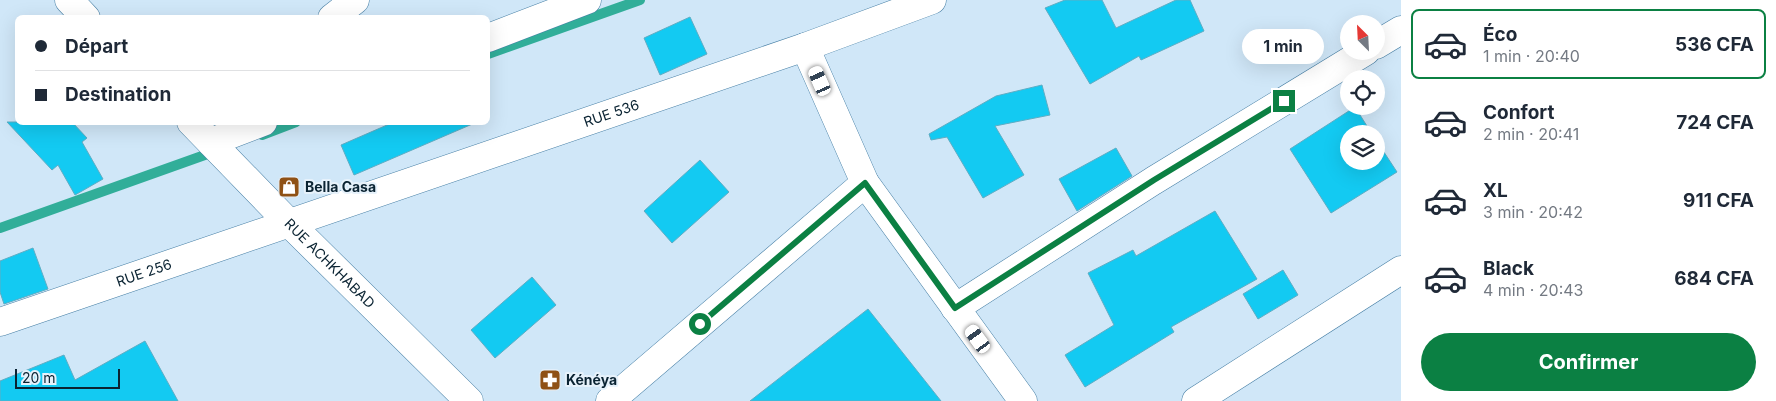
<!DOCTYPE html>
<html lang="fr">
<head>
<meta charset="utf-8">
<style>
	body { margin:0; font-family:Inter,sans-serif; background:#f6f6f7; color:#1f2937; height:100vh; display:flex; flex-direction:column; font-size:19px; white-space:nowrap }
	* { box-sizing:border-box; margin:0 }
	p { font-size:16px; color:#747a83 }
	.icon { flex:none; width:28px; height:28px; fill:none; stroke:currentColor; stroke-width:2; stroke-linecap:round; stroke-linejoin:round }
	.map { position:relative; flex:1; overflow:hidden }
	.sheet { display:flex; flex-direction:column; background:#fff; width:375px }
	.sheet>* { flex:none }
	.top-card { position:absolute; left:15px; top:15px; width:475px; height:110px; border-radius:8px; box-shadow:0 5px 20px #0002; display:grid; align-content:center; height:110px; padding:0 20px; background:#fff }
	.needle { width:32px; rotate:336deg }
	.tools { position:absolute; left:1340px; top:15px; display:grid; gap:10px }
	.tools a { display:grid; place-items:center; width:45px; height:45px; border-radius:50%; background:#fff; box-shadow:0 5px 20px #0002; font-size:25px }
	.scale { position:absolute; left:15px; bottom:12px; width:105px; box-sizing:border-box; padding-left:5px; border:2px solid #0a2332; border-top:0; font-size:14px; line-height:18px; white-space:nowrap; color:#0a2332; -webkit-text-stroke:4px #e7f2fb; paint-order:stroke }
	.end { position:absolute; width:22px; height:22px; margin:-11px; border:6px solid #0b8043; background:#fff; box-shadow:0 0 0 2px #fff }
	.from { border-radius:50% }
	.bubble { position:absolute; height:35px; border-radius:18px; background:#fff; box-shadow:0 5px 20px #0002; font-size:16px; font-weight:700; line-height:35px; text-align:center }
	.car { position:absolute; width:15px; height:30px; margin:-15px -8px; border-radius:6px; box-shadow:0 0 4px 1px #0007; background:linear-gradient(#fff 24%,#345 0 40%,#fff 0 76%,#345 0 86%,#fff 0) }
	.top-card b { display:flex; align-items:center; gap:18px; height:48px; font-size:19px }
	.top-card b+b { border-top:1px solid #e0e1e3 }
	.top-card i { width:12px; height:12px; background:#1f2937 }
	ul { padding:9px 0 0; list-style:none }
	li { display:flex; align-items:center; gap:15px; height:70px; margin:0 10px 8px; padding:0 10px; border:2px solid transparent; border-radius:8px }
	li div { flex:1 }
	li b { display:block; font-size:19px }
	li em { font-style:normal; font-weight:700 }
	li.selected { border-color:#0b8043 }
	li>.icon { width:45px; height:45px; stroke-width:1.5 }
	.primary-button { display:flex; gap:10px; margin-top:auto; padding:10px 20px }
	.primary-button a { flex:1; height:58px; border-radius:30px; background:#0b8043; color:#fff; font-size:20px; font-weight:700; line-height:58px; text-align:center }
	main { display:flex; flex:1; min-height:0 }
	.map>svg:first-child { display:block }
	.lines { fill:none; stroke-linecap:round; stroke-linejoin:round }
	.stream { stroke:#31ae99; stroke-width:10 }
	.building { fill:#13caf2; stroke:#5eadc4 }
	.minor-casing { stroke:#457ea4; stroke-width:29 }
	.tertiary-casing { stroke:#457ea4; stroke-width:29 }
	.minor { stroke:#fff; stroke-width:28 }
	.tertiary { stroke:#fff; stroke-width:28 }
	.route { stroke:#0b8043; stroke-width:6 }
	.labels { text-anchor:middle; stroke-width:4; stroke-linejoin:round; paint-order:stroke }
	.street-label { font-size:14px; fill:#0a2332; stroke:#e7f2fb }
	.poi-label { font-size:14px; font-weight:bold; fill:#0a2332; stroke:#e7f2fb; text-anchor:start }
</style>
</head>
<body>
<main>
<div class="map">
<svg width="1401" height="401" viewBox="0 0 1401 401">
	<rect width="100%" height="100%" fill="#d0e7f8"/>
	<g class="lines">
		<!-- stream -->
		<g class="stream">
			<path d="M488,54L640,0"/>
			<path d="M262,135L296,122"/>
			<path d="M0,228L216,151"/>
		</g>
	</g>
	<!-- building -->
	<g class="building">
		<path d="M1065,0H1102L1116,28L1176,0H1190L1204,31L1141,60L1139,56L1090,84L1045,8Z"/>
		<path d="M690,17L707,54L660,75L644,38Z"/>
		<path d="M1042,85L1050,115L995,126L1024,175L983,198L947,137L931,140L929,134L996,96Z"/>
		<path d="M1355,107L1372,134H1349V161H1376V140L1397,172L1331,213L1290,149Z"/>
		<path d="M7,122H72L87,138L82,142L103,179L75,195L58,165L52,170Z"/>
		<path d="M394,122H477L354,175L341,145Z"/>
		<path d="M1116,148L1132,176L1077,211L1059,179Z"/>
		<path d="M700,160L729,192L672,243L644,211Z"/>
		<path d="M1215,211L1257,279L1171,327L1174,332L1085,387L1065,355L1114,325L1088,273L1133,250L1136,256Z"/>
		<path d="M33,248L48,289L4,304L0,292V261Z"/>
		<path d="M1283,270L1298,295L1258,319L1243,294Z"/>
		<path d="M532,277L556,305L495,358L471,330Z"/>
		<path d="M868,309L941,401H750Z"/>
		<path d="M145,341L178,401H0V381L64,355L75,380Z"/>
	</g>
	<g class="lines">
		<!-- minor casing -->
		<g class="minor-casing">
			<g id="minor">
				<path d="M332,18L355,0"/>
				<path d="M488,38L587,0"/>
				<path d="M1376,45L1401,30"/>
				<path d="M805,47L865,183L1023,401"/>
				<path d="M211,142L263,122"/>
				<path d="M955,308L1153,181L1366,51"/>
				<path id="s1" d="M0,322L805,47L932,0"/>
				<path d="M610,401L865,183"/>
				<path d="M1196,401L1401,270"/>
			</g>
		</g>
		<!-- tertiary casing -->
		<g class="tertiary-casing">
			<g id="tertiary">
				<path d="M69,0L86,18"/>
				<path id="s2" d="M191,122L289,223L469,401"/>
			</g>
		</g>
		<!-- minor -->
		<use href="#minor" class="minor"/>
		<!-- tertiary -->
		<use href="#tertiary" class="tertiary"/>
	</g>
	<g class="lines">
		<!-- route -->
		<path class="route" d="M700,324L865,183L955,308L1154,180L1284,101"/>
	</g>
	<!-- icons -->
	<defs>
		<g id="shop-square" transform="scale(1.125)"><rect x="-9" y="-9" width="18" height="18" rx="4" fill="#8f5115" stroke="#e7f2fb"/><path d="M-5-2.5h2.3a2.7 3.5 0 0 1 5.4 0H5L5.5 6h-11ZM-1.5-2.5h3a1.5 2.3 0 0 0-3 0Z" fill="#fff"/></g>
		<g id="pharmacy-square" transform="scale(1.125)"><rect x="-9" y="-9" width="18" height="18" rx="4" fill="#8f5115" stroke="#e7f2fb"/><path d="M-2-6h4v4h4v4h-4v4h-4v-4h-4v-4h4Z" fill="#fff"/></g>
	</defs>
	<g fill-rule="evenodd">
		<use href="#shop-square" x="289" y="187"/>
		<use href="#pharmacy-square" x="550" y="380"/>
	</g>
	<g class="labels">
		<!-- street labels -->
		<g class="street-label">
			<text dy="5" stroke="none"><textPath href="#s1" startOffset="646">RUE 536</textPath></text>
			<text dy="5" stroke="none"><textPath href="#s2" startOffset="198">RUE ACHKHABAD</textPath></text>
			<text dy="5" stroke="none"><textPath href="#s1" startOffset="152">RUE 256</textPath></text>
		</g>
		<!-- poi labels -->
		<g class="poi-label">
			<text x="305" y="192">Bella Casa</text>
			<text x="566" y="385">Kénéya</text>
		</g>
	</g>
</svg>
<div class="tools">
<a><svg class="needle" viewBox="-14 -14 28 28"><path d="M0-13l5 13h-10z" fill="#e53935"/><path d="M0 13l5-13h-10z" fill="#747a83"/></svg></a>
<a><svg class="icon" aria-label="locate" viewBox="0 0 24 24"><circle cx="12" cy="12" r="6"/><path d="M12 2v4M12 18v4M2 12h4M18 12h4"/></svg></a>
<a><svg class="icon" aria-label="layers" viewBox="0 0 24 24"><path d="M12 4l9 5-9 5-9-5zM3 14l9 5 9-5"/></svg></a>
</div>
<div class="scale">20 m</div>
<i class="end from" style="left:700px;top:324px"></i>
<i class="end" style="left:1284px;top:101px"></i>
<div class="bubble" style="left:1242px;top:29px;width:82px">1 min</div>
<i class="car" style="left:820px;top:81px;rotate:336deg"></i>
<i class="car" style="left:978px;top:339px;rotate:324deg"></i>
<div class="top-card">
<b><i class="from"></i>Départ</b>
<b><i></i>Destination</b>
</div>
</div>
<section class="sheet">
<ul>
<li class="selected"><svg class="icon" aria-label="car" viewBox="0 0 24 24"><path d="M5 17H2v-5l4-1 3-4h7l3 4 3 1v5h-3M9 17h6M6 11h13"/><circle cx="7" cy="17" r="2"/><circle cx="17" cy="17" r="2"/></svg><div><b>Éco</b><p>1 min · 20:40</p></div><em>536 CFA</em></li>
<li><svg class="icon" aria-label="car" viewBox="0 0 24 24"><path d="M5 17H2v-5l4-1 3-4h7l3 4 3 1v5h-3M9 17h6M6 11h13"/><circle cx="7" cy="17" r="2"/><circle cx="17" cy="17" r="2"/></svg><div><b>Confort</b><p>2 min · 20:41</p></div><em>724 CFA</em></li>
<li><svg class="icon" aria-label="car" viewBox="0 0 24 24"><path d="M5 17H2v-5l4-1 3-4h7l3 4 3 1v5h-3M9 17h6M6 11h13"/><circle cx="7" cy="17" r="2"/><circle cx="17" cy="17" r="2"/></svg><div><b>XL</b><p>3 min · 20:42</p></div><em>911 CFA</em></li>
<li><svg class="icon" aria-label="car" viewBox="0 0 24 24"><path d="M5 17H2v-5l4-1 3-4h7l3 4 3 1v5h-3M9 17h6M6 11h13"/><circle cx="7" cy="17" r="2"/><circle cx="17" cy="17" r="2"/></svg><div><b>Black</b><p>4 min · 20:43</p></div><em>684 CFA</em></li>
</ul>
<div class="primary-button"><a>Confirmer</a></div>
</section>
</main>
</body>
</html>
